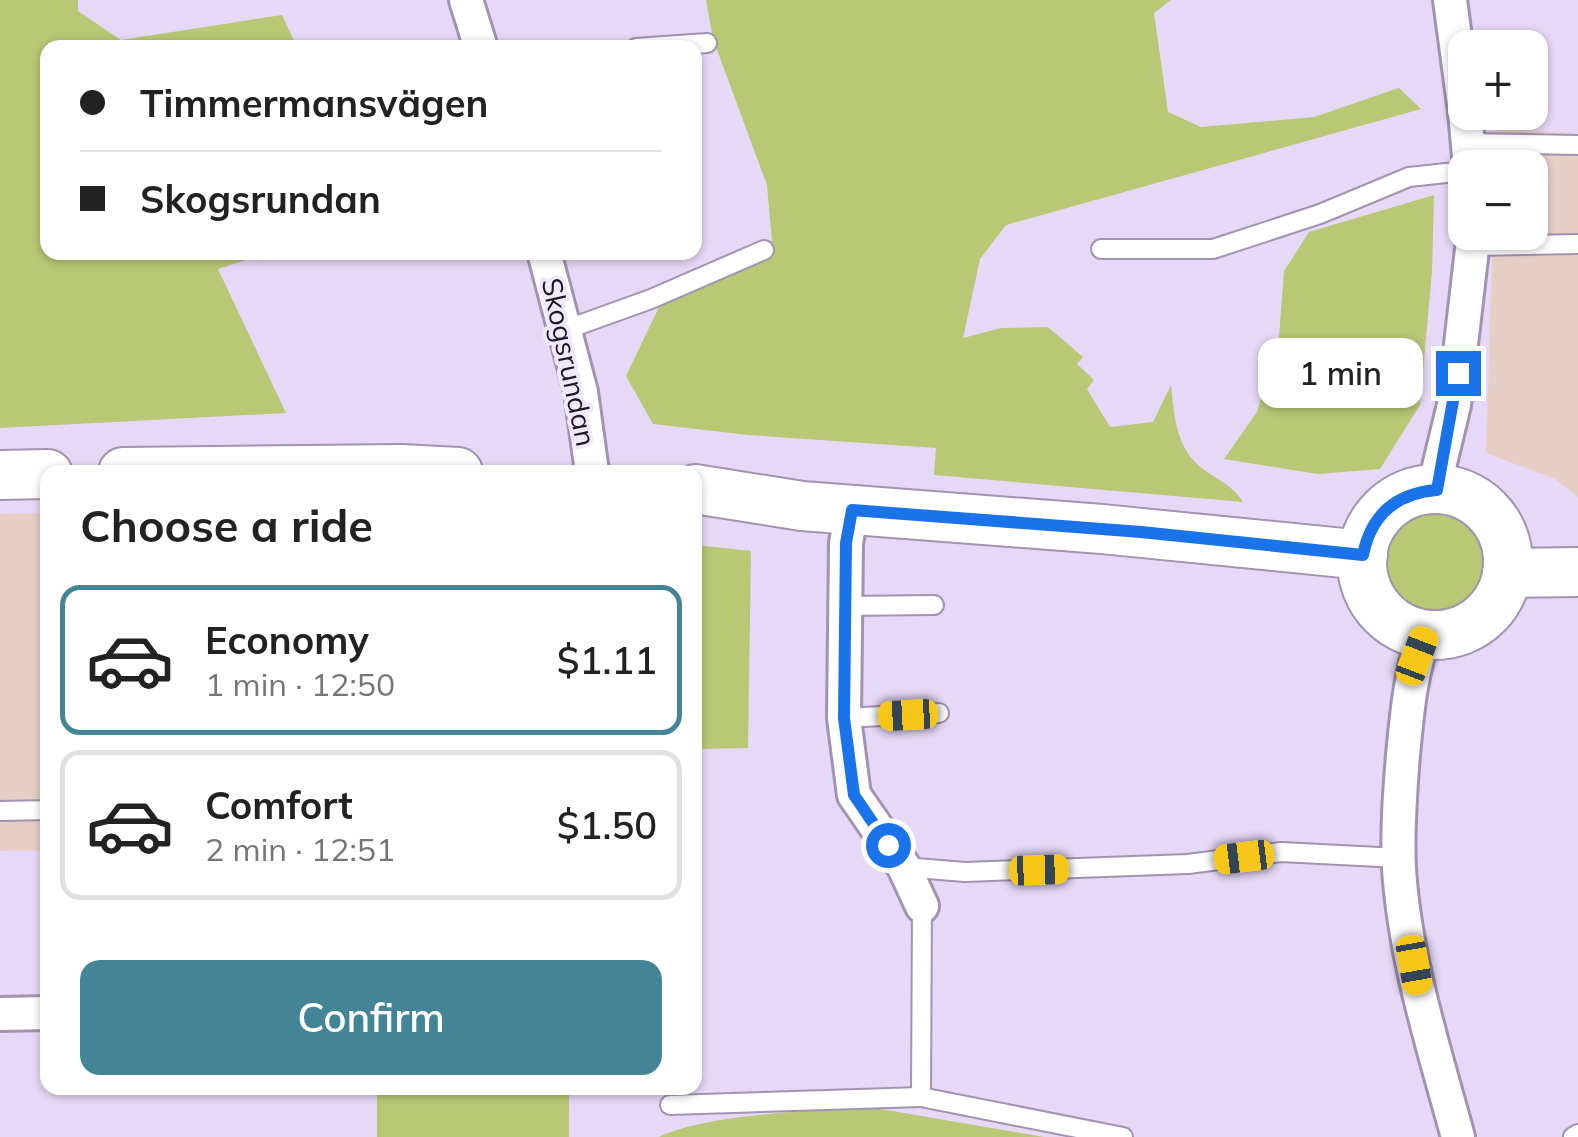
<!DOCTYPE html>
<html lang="en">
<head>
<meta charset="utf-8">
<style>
	body { margin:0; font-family:Mulish,sans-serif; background:#f2f2f2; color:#222; height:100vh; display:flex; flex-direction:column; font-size:38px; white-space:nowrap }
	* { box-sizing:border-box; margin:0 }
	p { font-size:32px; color:#767676 }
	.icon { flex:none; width:55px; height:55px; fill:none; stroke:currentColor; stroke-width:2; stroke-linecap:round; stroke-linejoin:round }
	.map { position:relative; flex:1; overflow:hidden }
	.details { position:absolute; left:40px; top:465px; width:662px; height:630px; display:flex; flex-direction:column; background:#fff; border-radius:20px; box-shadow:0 2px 8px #0004 }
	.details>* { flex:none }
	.hud { position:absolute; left:40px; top:40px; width:662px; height:220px; border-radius:20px; box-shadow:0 2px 8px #0004; display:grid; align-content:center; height:220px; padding:0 40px; background:#fff }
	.controls { position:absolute; left:1448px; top:30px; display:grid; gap:20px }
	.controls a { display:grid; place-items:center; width:100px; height:100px; border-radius:20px; background:#fff; box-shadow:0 2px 8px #0004; font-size:50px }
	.end { position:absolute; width:45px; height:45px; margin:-22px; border:12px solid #1a73e8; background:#fff; box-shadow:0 0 0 5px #fff }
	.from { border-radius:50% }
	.bubble { position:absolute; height:70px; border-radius:20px; background:#fff; box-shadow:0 2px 8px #0004; font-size:32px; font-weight:600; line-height:70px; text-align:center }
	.car { position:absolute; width:30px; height:60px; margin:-30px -15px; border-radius:12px; box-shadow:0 0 8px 2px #0007; background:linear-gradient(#f5c518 24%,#345 0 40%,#f5c518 0 76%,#345 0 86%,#f5c518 0) }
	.hud b { display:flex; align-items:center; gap:35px; height:95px; font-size:38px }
	.hud b+b { border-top:2px solid #e0e0e0 }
	.hud i { width:25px; height:25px; background:#222 }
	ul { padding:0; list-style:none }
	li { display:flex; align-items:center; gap:30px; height:150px; margin:0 20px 15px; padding:0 20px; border:5px solid #e0e0e0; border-radius:20px }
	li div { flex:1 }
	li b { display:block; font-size:38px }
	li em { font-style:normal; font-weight:600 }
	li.active { border-color:#438496 }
	li>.icon { width:90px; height:90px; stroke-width:1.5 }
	h2 { padding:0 40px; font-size:45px; line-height:120px }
	.action { display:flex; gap:20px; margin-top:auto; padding:20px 40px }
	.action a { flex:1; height:115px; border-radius:20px; background:#438496; color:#fff; font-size:40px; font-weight:600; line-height:115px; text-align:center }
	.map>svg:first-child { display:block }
	.commercial { fill:#e7cfc6 }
	.green { fill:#b8c875 }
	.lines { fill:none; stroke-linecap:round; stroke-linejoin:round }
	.lane-casing { stroke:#a193b1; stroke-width:22 }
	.street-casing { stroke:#a193b1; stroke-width:38 }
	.secondary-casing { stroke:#a193b1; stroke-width:52 }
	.lane { stroke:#fff; stroke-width:18 }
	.street { stroke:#fff; stroke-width:32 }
	.secondary { stroke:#fff; stroke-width:48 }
	.route { stroke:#1a73e8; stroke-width:12 }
	.labels { text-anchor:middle; stroke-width:8; stroke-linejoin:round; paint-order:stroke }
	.street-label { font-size:28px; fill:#1c1722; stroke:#f0e8fb }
</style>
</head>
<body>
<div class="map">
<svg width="1578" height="1137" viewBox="0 0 1578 1137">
	<rect width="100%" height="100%" fill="#e6d8f7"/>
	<!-- commercial -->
	<g class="commercial">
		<path d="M1497,128L1578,134V497L1555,479L1486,453L1493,233L1530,232V168L1495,167Z"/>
		<path d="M47,513V850L0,851V514Z"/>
	</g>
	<!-- green -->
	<g class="green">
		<path d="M0,0H78V11L121,40L282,15L297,47L48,48V252L268,253L218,269L286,413L0,428Z"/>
		<path d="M706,0H1171L1154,13L1168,112L1201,127L1314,117L1399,88L1421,109L1006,225L980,259L963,338L1001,328L1048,327L1083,357L1077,364L1094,380L1087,389L1110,427L1153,422L1171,385C1174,412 1175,440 1194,461C1210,478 1229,480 1243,502L934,475L936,448L748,435L653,424L626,376L660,305L772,241L767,185L713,39Z"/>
		<path d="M1434,195L1432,271L1420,405L1380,469L1318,474L1224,459L1257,412L1279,337L1284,271L1309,232Z"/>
		<circle cx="1435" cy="562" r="49"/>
		<path d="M695,545L751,551L748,748L695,749Z"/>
		<rect x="377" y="1088" width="192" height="49"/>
		<path d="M863,1106L1044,1137H659C706,1114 808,1112 863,1106Z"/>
	</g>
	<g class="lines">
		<!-- lane casing -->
		<g class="lane-casing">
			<g id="lane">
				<path d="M636,48L707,43"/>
				<path d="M1469,143L1578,145"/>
				<path d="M1473,246L1578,244"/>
				<path d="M1101,249H1213L1320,214L1409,177L1465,171"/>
				<path d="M565,330L651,299L764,250"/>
				<path d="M845,606L934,605"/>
				<path d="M844,718L939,713"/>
				<path d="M0,811L48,810"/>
				<path d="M904,867L965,872L1188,864L1281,852L1399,858"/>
				<path d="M922,906L921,1097L1123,1137"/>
				<path d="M670,1105L921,1097"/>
				<path d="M1573,1137L1578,1134"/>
			</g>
		</g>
		<!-- street casing -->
		<g class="street-casing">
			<g id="street">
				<path d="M466,0L481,48"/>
				<path d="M1450,0L1465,112"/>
				<path d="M1465,112L1470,168"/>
				<path d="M544,252L581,392L592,472"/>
				<path d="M1437,489L1439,467L1454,405L1474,232"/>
				<path d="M852,510L846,543L844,718L854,795L904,867L922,906"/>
				<path d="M1425,635C1410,673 1407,714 1403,755C1400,792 1397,831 1399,869C1405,960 1434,1049 1458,1137"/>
				<path d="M0,1014L48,1013"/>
			</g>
		</g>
		<!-- secondary casing -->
		<g class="secondary-casing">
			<g id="secondary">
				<path d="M123,472L401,469L458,472"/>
				<path d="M0,475L48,474"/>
				<path d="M695,489L802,506L1102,529L1363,555"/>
				<circle cx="1435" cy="562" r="73"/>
				<path d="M1507,573L1578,572"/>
			</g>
		</g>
		<!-- lane -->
		<use href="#lane" class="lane"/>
		<!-- street -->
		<use href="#street" class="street"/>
		<!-- secondary -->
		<use href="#secondary" class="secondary"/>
	</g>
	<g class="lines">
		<!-- route -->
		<path class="route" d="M888,845L854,795L844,718L846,543L852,510L1141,532L1363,555C1371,515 1396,493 1437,490L1458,373"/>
	</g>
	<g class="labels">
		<!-- street labels -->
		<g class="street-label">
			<text transform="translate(569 362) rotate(78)" y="10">Skogsrundan</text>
		</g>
	</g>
</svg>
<div class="controls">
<a>+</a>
<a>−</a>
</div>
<i class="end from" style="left:888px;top:845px"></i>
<i class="end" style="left:1458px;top:373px"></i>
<div class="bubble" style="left:1258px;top:338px;width:165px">1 min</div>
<i class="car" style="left:1417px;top:656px;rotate:21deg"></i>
<i class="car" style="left:908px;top:715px;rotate:267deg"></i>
<i class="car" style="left:1244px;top:857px;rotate:263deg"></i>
<i class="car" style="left:1039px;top:870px;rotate:88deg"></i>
<i class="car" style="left:1414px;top:965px;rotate:170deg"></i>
<div class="hud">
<b><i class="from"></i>Timmermansvägen</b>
<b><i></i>Skogsrundan</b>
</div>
<section class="details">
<h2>Choose a ride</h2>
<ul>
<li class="active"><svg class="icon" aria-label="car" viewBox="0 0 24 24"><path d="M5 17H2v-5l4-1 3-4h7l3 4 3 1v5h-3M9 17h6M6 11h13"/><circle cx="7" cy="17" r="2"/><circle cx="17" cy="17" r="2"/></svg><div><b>Economy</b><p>1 min · 12:50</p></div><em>$1.11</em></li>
<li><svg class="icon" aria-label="car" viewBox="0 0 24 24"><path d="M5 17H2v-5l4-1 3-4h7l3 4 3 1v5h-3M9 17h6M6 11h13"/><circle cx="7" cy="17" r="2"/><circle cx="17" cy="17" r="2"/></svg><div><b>Comfort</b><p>2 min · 12:51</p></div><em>$1.50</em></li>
</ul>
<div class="action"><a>Confirm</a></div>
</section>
</div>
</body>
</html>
